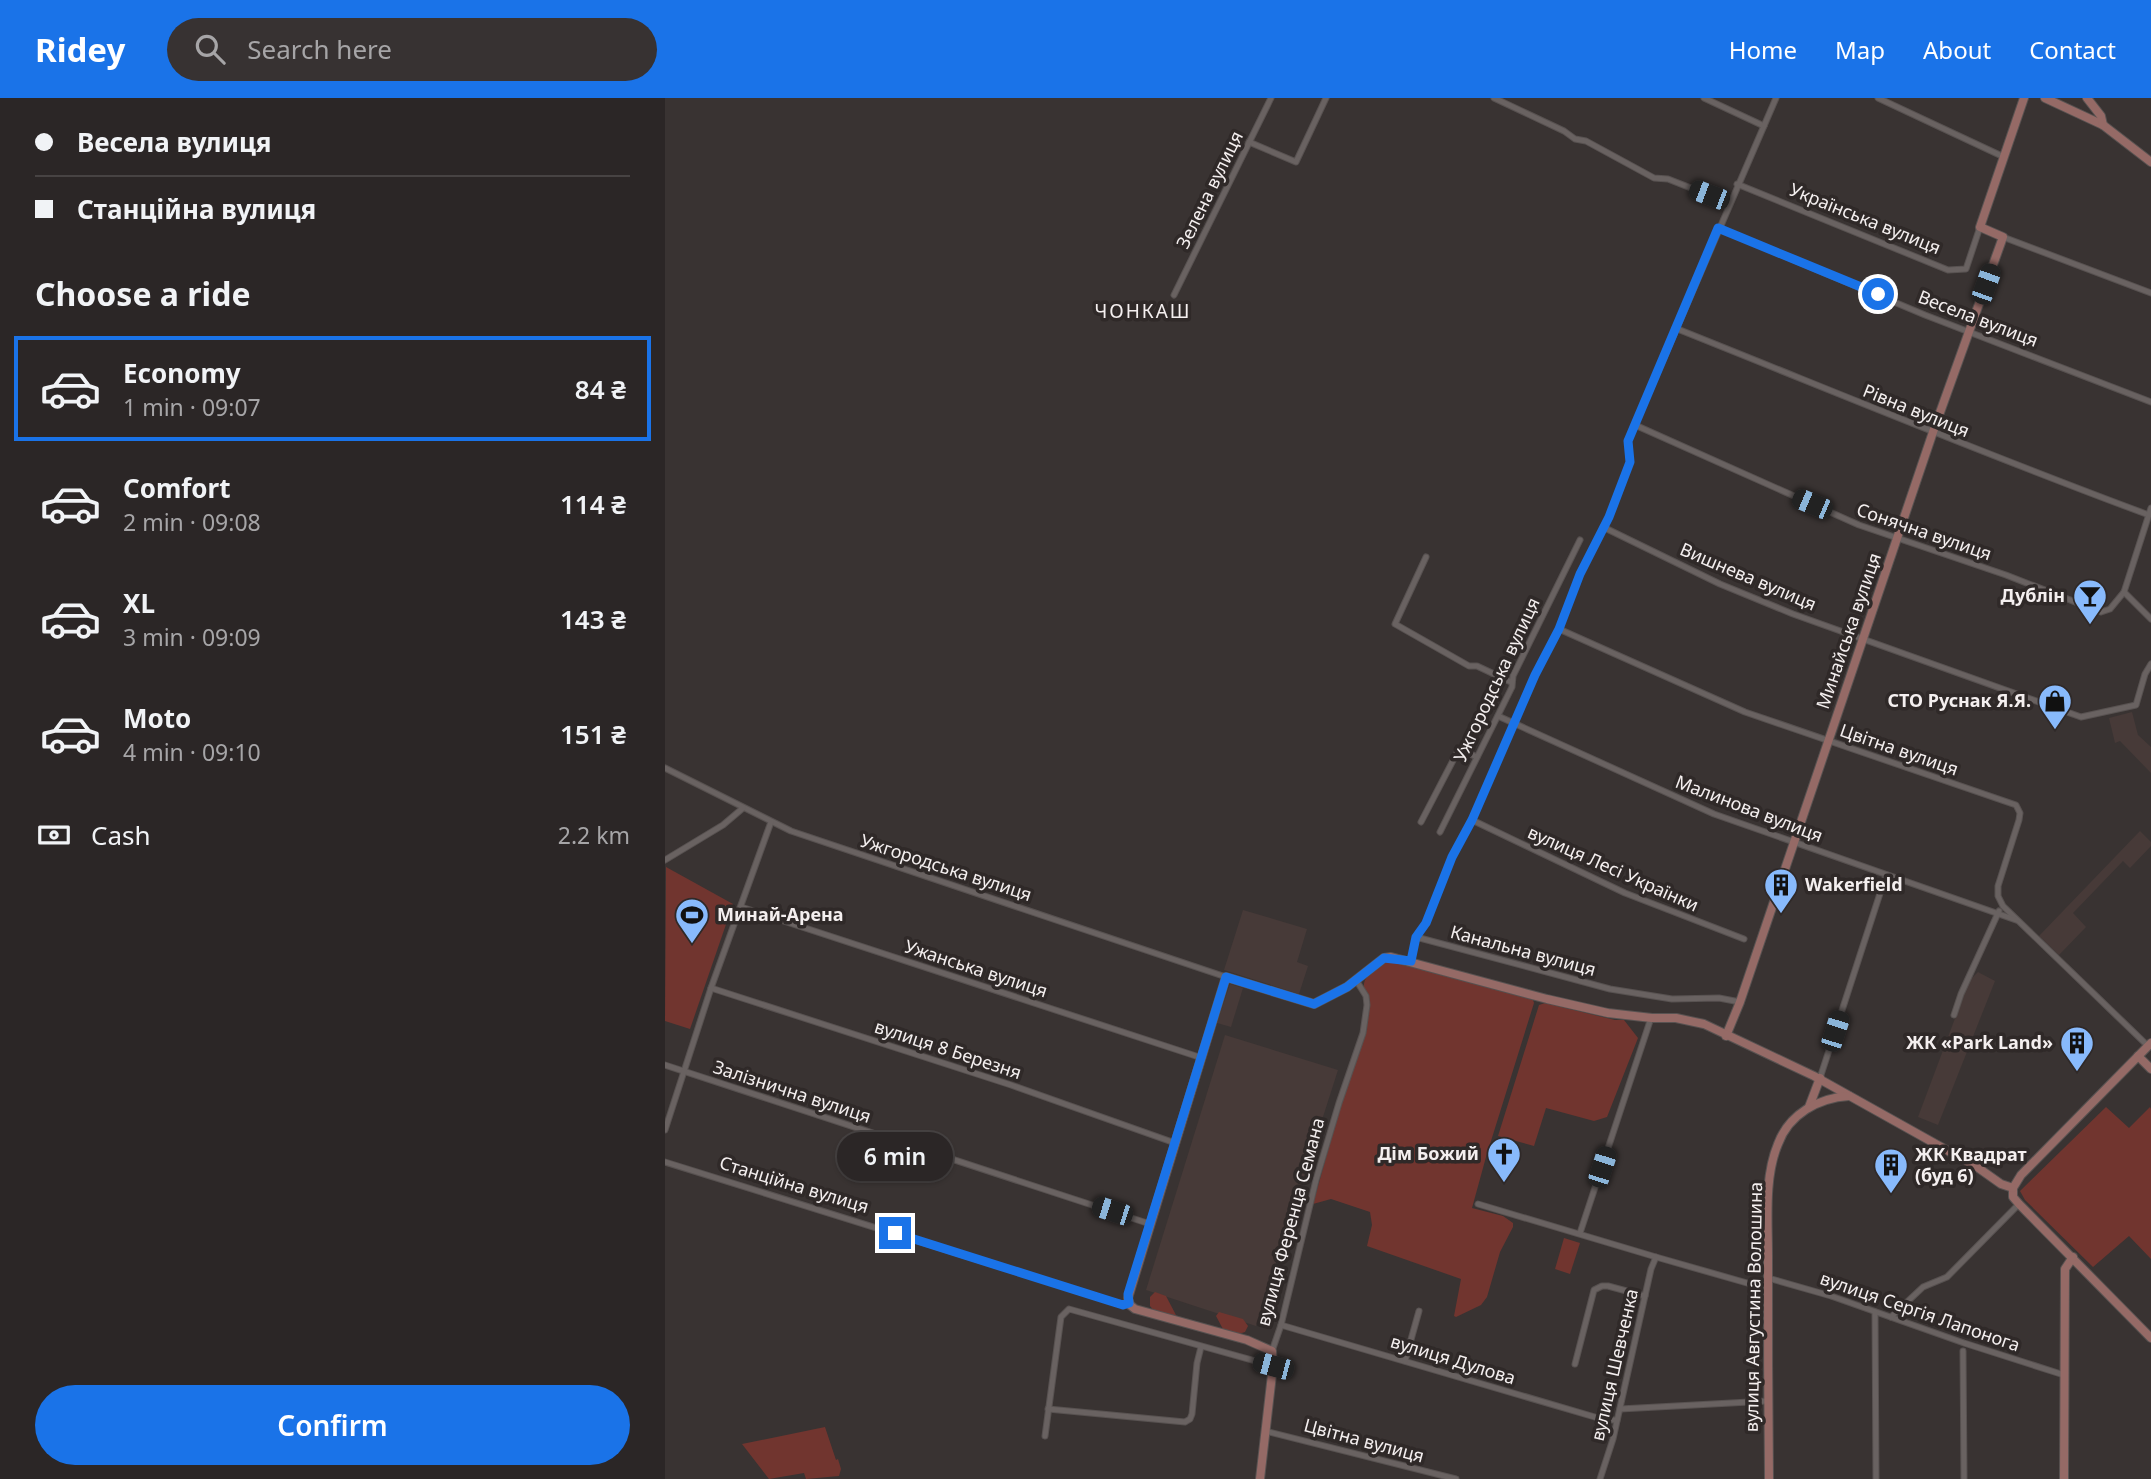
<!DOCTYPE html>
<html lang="en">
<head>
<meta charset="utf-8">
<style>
	body { margin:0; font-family:"Noto Sans",sans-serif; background:#373232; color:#f1f3f6; height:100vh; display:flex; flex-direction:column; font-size:26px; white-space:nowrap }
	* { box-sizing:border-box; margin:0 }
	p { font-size:23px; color:#a6a5a7 }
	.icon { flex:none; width:38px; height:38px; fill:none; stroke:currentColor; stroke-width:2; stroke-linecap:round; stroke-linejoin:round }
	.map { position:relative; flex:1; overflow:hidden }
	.panel { display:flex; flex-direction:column; background:#2b2626; width:665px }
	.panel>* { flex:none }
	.hud { display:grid; align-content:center; height:154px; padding:0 35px; background:#2b2626 }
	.end { position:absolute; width:32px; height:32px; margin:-16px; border:9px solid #1a73e8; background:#fff; box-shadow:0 0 0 4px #fff }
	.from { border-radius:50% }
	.bubble { position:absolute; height:49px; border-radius:24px; background:#2b2626; box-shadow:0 2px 5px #0004,0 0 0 2px #474343; font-size:23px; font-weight:600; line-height:49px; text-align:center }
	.car { position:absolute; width:21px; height:42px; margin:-21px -10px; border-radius:9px; box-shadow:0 0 5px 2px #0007; background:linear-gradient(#222 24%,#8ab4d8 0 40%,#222 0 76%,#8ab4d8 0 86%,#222 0) }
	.hud b { display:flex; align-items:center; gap:24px; height:66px; font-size:26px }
	.hud b+b { border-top:2px solid #474343 }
	.hud i { width:18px; height:18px; background:#f1f3f6 }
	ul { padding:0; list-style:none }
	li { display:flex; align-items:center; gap:21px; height:105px; margin:0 14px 10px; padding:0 21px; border:4px solid transparent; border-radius:0px }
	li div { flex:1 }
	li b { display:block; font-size:26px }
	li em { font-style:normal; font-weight:600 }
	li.on { border-color:#1a73e8 }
	li>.icon { width:63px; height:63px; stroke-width:1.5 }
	h2 { padding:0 35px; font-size:32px; line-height:84px }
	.pay { display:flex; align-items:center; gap:18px; height:77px; padding:0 35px; font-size:26px }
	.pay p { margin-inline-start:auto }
	.action { display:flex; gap:14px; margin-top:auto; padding:14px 35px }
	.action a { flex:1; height:80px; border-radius:42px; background:#1a73e8; color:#fff; font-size:28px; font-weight:600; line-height:80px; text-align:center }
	header { display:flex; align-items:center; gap:42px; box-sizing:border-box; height:98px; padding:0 35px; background:#1a73e8; color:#fff }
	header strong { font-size:33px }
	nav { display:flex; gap:38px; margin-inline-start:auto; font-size:24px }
	.search { width:490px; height:63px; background:#373232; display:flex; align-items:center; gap:18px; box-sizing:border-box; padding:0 24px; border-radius:38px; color:#a6a5a7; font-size:26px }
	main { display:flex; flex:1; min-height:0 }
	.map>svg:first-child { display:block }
	.built { fill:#473a38 }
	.green { fill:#71352f }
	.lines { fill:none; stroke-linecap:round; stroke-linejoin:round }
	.street-casing { stroke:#585251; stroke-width:7 }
	.secondary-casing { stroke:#585251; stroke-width:10 }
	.street { stroke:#696261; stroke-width:5 }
	.secondary { stroke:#956a66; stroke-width:8 }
	.route { stroke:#1a73e8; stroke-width:9 }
	.labels { text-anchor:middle; stroke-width:7; stroke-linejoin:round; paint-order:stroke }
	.street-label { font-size:18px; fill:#f4efef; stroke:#2f2928 }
	.poi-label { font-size:18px; font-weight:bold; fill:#f4efef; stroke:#2f2928; text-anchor:end }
	.neighbourhood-label { font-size:19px; letter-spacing:2px; fill:#f4efef; stroke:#2f2928 }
</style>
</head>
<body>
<header>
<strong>Ridey</strong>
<div class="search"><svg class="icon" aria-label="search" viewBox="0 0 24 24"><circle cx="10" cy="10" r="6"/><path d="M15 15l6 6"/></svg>Search here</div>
<nav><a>Home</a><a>Map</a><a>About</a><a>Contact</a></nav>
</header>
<main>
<section class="panel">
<div class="hud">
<b><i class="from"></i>Весела вулиця</b>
<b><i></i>Станційна вулиця</b>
</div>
<h2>Choose a ride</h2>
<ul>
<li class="on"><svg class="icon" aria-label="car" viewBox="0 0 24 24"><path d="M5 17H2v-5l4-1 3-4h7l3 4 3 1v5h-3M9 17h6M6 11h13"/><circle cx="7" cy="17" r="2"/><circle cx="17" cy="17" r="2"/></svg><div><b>Economy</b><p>1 min · 09:07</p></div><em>84 ₴</em></li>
<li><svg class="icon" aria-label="car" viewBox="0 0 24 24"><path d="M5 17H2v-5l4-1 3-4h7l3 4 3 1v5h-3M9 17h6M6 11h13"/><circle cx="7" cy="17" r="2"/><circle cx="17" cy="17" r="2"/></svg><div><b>Comfort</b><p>2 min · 09:08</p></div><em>114 ₴</em></li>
<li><svg class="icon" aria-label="car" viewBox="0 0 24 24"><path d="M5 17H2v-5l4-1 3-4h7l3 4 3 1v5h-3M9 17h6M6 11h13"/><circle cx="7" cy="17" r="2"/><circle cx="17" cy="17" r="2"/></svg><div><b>XL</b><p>3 min · 09:09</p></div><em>143 ₴</em></li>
<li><svg class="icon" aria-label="car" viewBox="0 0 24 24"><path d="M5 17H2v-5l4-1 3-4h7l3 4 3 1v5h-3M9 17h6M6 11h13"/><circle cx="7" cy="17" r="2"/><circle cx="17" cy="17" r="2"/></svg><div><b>Moto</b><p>4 min · 09:10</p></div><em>151 ₴</em></li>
</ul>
<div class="pay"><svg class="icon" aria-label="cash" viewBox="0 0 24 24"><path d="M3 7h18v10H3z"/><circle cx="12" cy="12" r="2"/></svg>Cash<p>2.2 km</p></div>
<div class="action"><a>Confirm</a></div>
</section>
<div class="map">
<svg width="1486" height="1381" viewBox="0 0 1486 1381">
	<rect width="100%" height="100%" fill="#393332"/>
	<!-- built -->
	<g class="built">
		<path d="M1467,614L1473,637L1486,649V675L1455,643L1450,645L1444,620Z"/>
		<path d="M1475,733L1486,744V748L1465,770L1458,763L1408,815L1421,829L1394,857L1374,838Z"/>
		<path d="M578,812L642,831L632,864L643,868L634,896L559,872Z"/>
		<path d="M1313,874L1330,883L1273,1027L1253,1019L1304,883Z"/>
		<path d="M565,886L578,890L566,929L552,925Z"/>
		<path d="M560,937L673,972L591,1228L481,1192Z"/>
	</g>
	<!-- green -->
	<g class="green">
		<path d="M1,769L68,806L25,931L0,923Z"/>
		<path d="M724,863L868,902L869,905L821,1059L807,1110L838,1118L848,1125V1129L835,1154L822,1199L816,1207L791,1219L789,1218L796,1181L702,1148L707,1127L705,1114L666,1101L648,1106L704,906C699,890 694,885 708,873C713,868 717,865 724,863Z"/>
		<path d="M880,905L950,922H959L973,940L942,1019L929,1023L881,1010L869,1048L833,1038L874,907Z"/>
		<path d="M1441,1009L1464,1030L1485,1009L1486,1011V1161L1464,1138L1428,1169L1360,1102L1355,1093Z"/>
		<path d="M899,1140L915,1145L905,1176L890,1171Z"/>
		<path d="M490,1194L501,1198L512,1219L489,1213L485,1208V1199Z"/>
		<path d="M554,1214L578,1221L583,1228L580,1234L570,1237L559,1233L551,1218Z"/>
		<path d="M160,1329L171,1362L173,1361L176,1371L174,1378L141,1381L139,1375L104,1381L77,1346Z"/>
	</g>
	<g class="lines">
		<!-- street casing -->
		<g class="street-casing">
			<g id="street">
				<path d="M829,0L899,33L910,41L921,43L989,80L1003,81L1064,105"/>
				<path d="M1039,0L1099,28"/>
				<path d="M1213,0L1339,59"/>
				<path d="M584,44L631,64L661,0"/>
				<path d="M1072,86L1283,172L1301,171L1315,129"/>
				<path d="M1053,130L1260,217L1486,304"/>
				<path d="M1338,139L1486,195"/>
				<path d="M509,197L606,0"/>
				<path d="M1010,230C1168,293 1324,358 1484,417"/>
				<path d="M970,327L1194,427L1341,477L1436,514L1445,511L1459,494L1486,410"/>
				<path d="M938,429L1055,486L1128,516L1416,619L1471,607L1480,576L1486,566"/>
				<path d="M761,459L730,526L804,568H812L846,584"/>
				<path d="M1459,494L1486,521"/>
				<path d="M894,531L1080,614L1351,707L1355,715L1354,722L1333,788V798L1338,808L1483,948"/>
				<path d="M833,618L1049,716L1351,822"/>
				<path d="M0,670L126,733L561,879"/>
				<path d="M807,722L960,795L1079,841"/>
				<path d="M756,724L794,651L812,659"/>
				<path d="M775,734L847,589L848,578L915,442"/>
				<path d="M0,762L58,727L78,710"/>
				<path d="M76,809L537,960"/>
				<path d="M751,839L945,891L1007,901L1054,900L1075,904"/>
				<path d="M746,863L751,839L761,825L787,759L807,722L870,577L894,531L915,476L944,419L965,364L963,343L1111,0"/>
				<path d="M46,890L346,987L510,1045"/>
				<path d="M1289,917L1296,896L1334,813"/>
				<path d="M0,967L485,1126"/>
				<path d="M1155,980L1221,777"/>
				<path d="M0,1032L46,890L106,724"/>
				<path d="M0,1064L442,1202L458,1207L464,1205"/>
				<path d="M813,1106L991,1159"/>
				<path d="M915,1135L986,920"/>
				<path d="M1103,1180L1166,1198L1299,1245L1399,1277"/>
				<path d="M1210,1214L1211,1381"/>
				<path d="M1226,1219L1258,1189L1282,1179L1354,1106"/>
				<path d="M616,1227L940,1322H952"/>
				<path d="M607,1253L616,1227L651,1082L674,1005L698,935L702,907L701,898L691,882"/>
				<path d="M1298,1253L1299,1381"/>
				<path d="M740,1263L754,1213"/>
				<path d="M910,1266L929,1192L937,1188H943L980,1198"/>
				<path d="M383,1311L520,1324L525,1321L527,1316L532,1265L536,1249"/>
				<path d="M955,1311L1103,1303"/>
				<path d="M600,1333L791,1381"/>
				<path d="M380,1338L396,1219L404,1211L608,1268"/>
				<path d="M935,1381L948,1341L986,1171L991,1159L1103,1191"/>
			</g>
		</g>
		<!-- secondary casing -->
		<g class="secondary-casing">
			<g id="secondary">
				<path d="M1380,0L1438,27L1486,64"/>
				<path d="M1422,0L1436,18L1438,27"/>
				<path d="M1061,938L1075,904L1268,334L1338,139L1315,129L1359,0"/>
				<path d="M1473,958L1486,971"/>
				<path d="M1144,1009L1155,980"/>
				<path d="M1348,1090V1099L1354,1106L1486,1240"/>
				<path d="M1348,1090L1356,1077L1486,945"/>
				<path d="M595,1381L608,1268L607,1253L582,1242L470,1211L465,1207L463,1200L561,879L649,906L682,889L719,860L726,859L882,901L943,915L987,920H1011L1039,926L1149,978L1312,1069L1336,1086L1348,1090"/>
				<path d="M1104,1381C1103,1306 1103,1232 1103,1157C1103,1122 1099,1079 1113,1046C1124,1016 1153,1000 1184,998"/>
				<path d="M1399,1381L1400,1171L1408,1159"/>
			</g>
		</g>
		<!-- street -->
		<use href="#street" class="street"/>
		<!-- secondary -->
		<use href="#secondary" class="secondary"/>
	</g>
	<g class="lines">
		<!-- route -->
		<path class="route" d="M230,1135L442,1202L458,1207L464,1205L463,1196L561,879L649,906L682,889L719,860L746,863L751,839L761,825L787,759L807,722L870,577L894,531L915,476L944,419L965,364L963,343L1053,130L1213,196"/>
	</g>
	<!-- icons -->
	<defs>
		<g id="bar-pin" transform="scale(1.75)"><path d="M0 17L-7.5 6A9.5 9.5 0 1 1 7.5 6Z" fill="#88bafc" stroke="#2f2928"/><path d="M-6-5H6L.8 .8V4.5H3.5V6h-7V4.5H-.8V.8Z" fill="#111"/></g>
		<g id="shop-pin" transform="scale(1.75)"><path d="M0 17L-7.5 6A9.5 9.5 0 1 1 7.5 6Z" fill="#88bafc" stroke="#2f2928"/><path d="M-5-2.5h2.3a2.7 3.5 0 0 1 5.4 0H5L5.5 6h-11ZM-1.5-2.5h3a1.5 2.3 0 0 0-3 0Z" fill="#111"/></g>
		<g id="building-pin" transform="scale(1.75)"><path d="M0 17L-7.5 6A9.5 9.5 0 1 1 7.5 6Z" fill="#88bafc" stroke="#2f2928"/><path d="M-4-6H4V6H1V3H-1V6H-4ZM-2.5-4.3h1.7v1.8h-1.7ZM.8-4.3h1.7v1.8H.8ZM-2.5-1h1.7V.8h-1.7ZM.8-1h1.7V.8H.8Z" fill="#111"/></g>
		<g id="stadium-pin" transform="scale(1.75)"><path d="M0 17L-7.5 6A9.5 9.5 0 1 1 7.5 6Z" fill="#88bafc" stroke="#2f2928"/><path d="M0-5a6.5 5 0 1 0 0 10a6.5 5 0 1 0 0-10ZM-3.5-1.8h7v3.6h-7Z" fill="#111"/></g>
		<g id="church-pin" transform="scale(1.75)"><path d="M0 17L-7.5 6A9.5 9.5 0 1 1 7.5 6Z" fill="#88bafc" stroke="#2f2928"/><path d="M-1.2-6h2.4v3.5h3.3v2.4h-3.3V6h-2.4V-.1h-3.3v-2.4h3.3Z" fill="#111"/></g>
	</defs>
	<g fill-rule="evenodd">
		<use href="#bar-pin" x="1425" y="498"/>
		<use href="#shop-pin" x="1390" y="603"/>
		<use href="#building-pin" x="1116" y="787"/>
		<use href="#stadium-pin" x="27" y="817"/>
		<use href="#building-pin" x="1412" y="945"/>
		<use href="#church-pin" x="839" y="1056"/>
		<use href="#building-pin" x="1226" y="1067"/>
	</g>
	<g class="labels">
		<!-- street labels -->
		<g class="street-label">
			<text transform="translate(545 92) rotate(-64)" y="6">Зелена вулиця</text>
			<text transform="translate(1200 121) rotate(22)" y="6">Українська вулиця</text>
			<text transform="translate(1313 221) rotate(21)" y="6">Весела вулиця</text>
			<text transform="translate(1251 313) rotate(22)" y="6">Рівна вулиця</text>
			<text transform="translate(1259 434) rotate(19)" y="6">Сонячна вулиця</text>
			<text transform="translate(1083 479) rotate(23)" y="6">Вишнева вулиця</text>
			<text transform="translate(1184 533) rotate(-71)" y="6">Минайська вулиця</text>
			<text transform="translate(832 582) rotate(-65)" y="6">Ужгородська вулиця</text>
			<text transform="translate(1234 652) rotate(19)" y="6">Цвітна вулиця</text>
			<text transform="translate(1084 711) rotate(21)" y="6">Малинова вулиця</text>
			<text transform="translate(281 770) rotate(18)" y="6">Ужгородська вулиця</text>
			<text transform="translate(948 771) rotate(24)" y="6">вулиця Лесі Українки</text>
			<text transform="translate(858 853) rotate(15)" y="6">Канальна вулиця</text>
			<text transform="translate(311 871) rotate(18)" y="6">Ужанська вулиця</text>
			<text transform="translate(283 952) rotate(18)" y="6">вулиця 8 Березня</text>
			<text transform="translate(127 994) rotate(18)" y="6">Залізнична вулиця</text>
			<text transform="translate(129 1087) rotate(17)" y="6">Станційна вулиця</text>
			<text transform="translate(626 1124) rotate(-75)" y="6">вулиця Ференца Семана</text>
			<text transform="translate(1089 1209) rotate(-89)" y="6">вулиця Августина Волошина</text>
			<text transform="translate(1255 1214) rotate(19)" y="6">вулиця Сергія Лапонога</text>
			<text transform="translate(788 1262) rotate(17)" y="6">вулиця Дулова</text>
			<text transform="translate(950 1267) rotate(-77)" y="6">вулиця Шевченка</text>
			<text transform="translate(699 1343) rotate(15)" y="6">Цвітна вулиця</text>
		</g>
		<!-- poi labels -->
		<g class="poi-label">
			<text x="1400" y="504">Дублін</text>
			<text x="1366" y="609">СТО Руснак Я.Я.</text>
			<text x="1140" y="793" text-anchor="start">Wakerfield</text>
			<text x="52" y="823" text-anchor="start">Минай-Арена</text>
			<text x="1388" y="951">ЖК «Park Land»</text>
			<text x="814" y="1062">Дім Божий</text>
			<text x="1250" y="1063" text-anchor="start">ЖК Квадрат<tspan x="1250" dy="21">(буд 6)</tspan></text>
		</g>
		<!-- neighbourhood labels -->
		<g class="neighbourhood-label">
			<text x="478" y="220">ЧОНКАШ</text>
		</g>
	</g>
</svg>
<i class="end from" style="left:1213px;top:196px"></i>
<i class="end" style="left:230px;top:1135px"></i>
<div class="bubble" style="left:172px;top:1034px;width:116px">6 min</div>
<i class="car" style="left:1044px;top:97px;rotate:291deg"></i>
<i class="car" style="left:1321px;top:186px;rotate:20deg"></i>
<i class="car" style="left:1147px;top:406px;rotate:293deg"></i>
<i class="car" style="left:1170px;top:933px;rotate:18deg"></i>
<i class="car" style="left:937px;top:1069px;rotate:18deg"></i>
<i class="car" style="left:447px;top:1113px;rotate:288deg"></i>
<i class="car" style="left:608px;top:1268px;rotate:285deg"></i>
</div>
</main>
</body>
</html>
